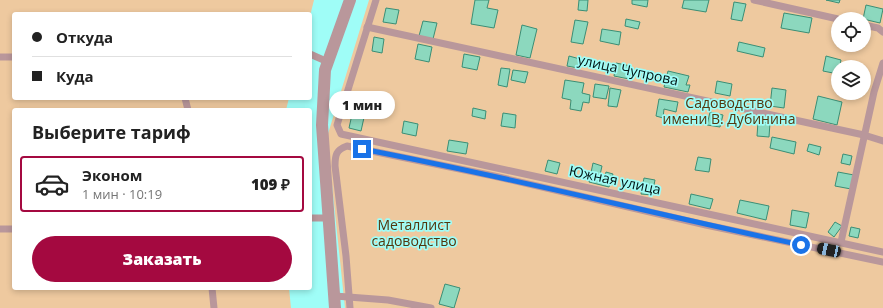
<!DOCTYPE html>
<html lang="ru">
<head>
<meta charset="utf-8">
<style>
	body { margin:0; font-family:"Open Sans",sans-serif; background:#f2f2f2; color:#222; height:100vh; display:flex; flex-direction:column; font-size:15px; white-space:nowrap }
	* { box-sizing:border-box; margin:0 }
	p { font-size:13px; color:#767676 }
	.icon { flex:none; width:22px; height:22px; fill:none; stroke:currentColor; stroke-width:2; stroke-linecap:round; stroke-linejoin:round }
	.map { position:relative; flex:1; overflow:hidden }
	.side { position:absolute; left:12px; top:108px; width:300px; height:182px; display:flex; flex-direction:column; background:#fff; border-radius:4px; box-shadow:0 2px 6px #0003 }
	.side>* { flex:none }
	.top-card { position:absolute; left:12px; top:12px; width:300px; height:88px; border-radius:4px; box-shadow:0 2px 6px #0003; display:grid; align-content:center; height:88px; padding:0 20px; background:#fff }
	.buttons { position:absolute; left:831px; top:12px; display:grid; gap:8px }
	.buttons a { display:grid; place-items:center; width:40px; height:40px; border-radius:50%; background:#fff; box-shadow:0 2px 6px #0003; font-size:20px }
	.end { position:absolute; width:18px; height:18px; margin:-9px; border:5px solid #1a73e8; background:#fff; box-shadow:0 0 0 2px #fff }
	.from { border-radius:50% }
	.bubble { position:absolute; height:28px; border-radius:14px; background:#fff; box-shadow:0 2px 6px #0003; font-size:13px; font-weight:800; line-height:28px; text-align:center }
	.car { position:absolute; width:12px; height:24px; margin:-12px -6px; border-radius:5px; box-shadow:0 0 3px 1px #0007; background:linear-gradient(#222 24%,#8ab4d8 0 40%,#222 0 76%,#8ab4d8 0 86%,#222 0) }
	.top-card b { display:flex; align-items:center; gap:14px; height:38px; font-size:15px }
	.top-card b+b { border-top:1px solid #e0e0e0 }
	.top-card i { width:10px; height:10px; background:#222 }
	ul { padding:0; list-style:none }
	li { display:flex; align-items:center; gap:12px; height:56px; margin:0 8px 6px; padding:0 12px; border:2px solid transparent; border-radius:4px }
	li div { flex:1 }
	li b { display:block; font-size:15px }
	li em { font-style:normal; font-weight:800 }
	li.active { border-color:#a40940 }
	li>.icon { width:36px; height:36px; stroke-width:1.5 }
	h2 { padding:0 20px; font-size:18px; line-height:48px }
	.action { display:flex; gap:8px; margin-top:auto; padding:8px 20px }
	.action a { flex:1; height:46px; border-radius:24px; background:#a40940; color:#fff; font-size:16px; font-weight:800; line-height:46px; text-align:center }
	.map>svg:first-child { display:block }
	.green { fill:#eec99f; fill-rule:evenodd }
	.building { fill:#8cd8be; stroke:#3b8e75 }
	.lines { fill:none; stroke-linecap:round; stroke-linejoin:round }
	.service { stroke:#b9979b; stroke-width:7 }
	.minor { stroke:#b9979b; stroke-width:12 }
	.route { stroke:#1a73e8; stroke-width:5 }
	.labels { text-anchor:middle; stroke-width:3.5; stroke-linejoin:round; paint-order:stroke }
	.street-label { font-size:14px; fill:#011312; stroke:#9ffdf7 }
	.park-label { font-size:14px; fill:#53360d; stroke:#9ffdf7 }
</style>
</head>
<body>
<div class="map">
<svg width="883" height="308" viewBox="0 0 883 308">
	<rect width="100%" height="100%" fill="#9ffdf7"/>
	<!-- green -->
	<g class="green">
		<path d="M0,0H314L310,16V14H14V98H289L286,110H14V288H289L291,308H0Z"/>
		<path d="M369,0H883V308H345L327,137ZM838,19H864V45H838ZM838,67H864V93H838Z"/>
	</g>
	<!-- building -->
	<g class="building">
		<path d="M475,0H489L487,8L498,10L494,28L471,24Z"/>
		<path d="M579,0H588L587,11L578,10Z"/>
		<path d="M632,0H648L647,7L632,4Z"/>
		<path d="M684,0H709L706,12L682,8Z"/>
		<path d="M826,0H840L839,3Z"/>
		<path d="M734,2L746,4L742,21L731,19Z"/>
		<path d="M866,5L883,9L880,23L863,19Z"/>
		<path d="M386,8L399,10L396,24L383,22Z"/>
		<path d="M784,13L812,18L809,33L781,28Z"/>
		<path d="M626,19L640,22L638,29L625,26Z"/>
		<path d="M575,20L588,22L583,44L571,42Z"/>
		<path d="M423,21L437,23L433,39L419,36Z"/>
		<path d="M522,25L537,29L530,58L516,55Z"/>
		<path d="M602,29L621,32L619,45L600,41Z"/>
		<path d="M374,37L384,39L382,53L372,51Z"/>
		<path d="M739,42L765,48L763,57L737,51Z"/>
		<path d="M418,44L432,47L429,62L415,59Z"/>
		<path d="M464,54L480,57L477,70L462,67Z"/>
		<path d="M569,56L580,59L578,68L567,66Z"/>
		<path d="M826,56L841,60L838,74L823,71Z"/>
		<path d="M616,63L631,66L629,79L614,76Z"/>
		<path d="M501,68L510,69L507,87L498,85Z"/>
		<path d="M513,70L528,72L525,83L511,80Z"/>
		<path d="M668,71L689,76L686,85H690L688,92L664,87Z"/>
		<path d="M565,80L584,83L582,93L590,95L589,103L583,102L581,111L570,109L571,100L562,98Z"/>
		<path d="M717,81L732,84L730,96L715,93Z"/>
		<path d="M595,84L609,86L606,99L593,97Z"/>
		<path d="M610,88L621,90L617,107L608,106Z"/>
		<path d="M772,88L786,90L784,108L770,106Z"/>
		<path d="M818,96L842,102L837,125L813,119Z"/>
		<path d="M659,99L678,102L676,112L664,109L663,118L656,116Z"/>
		<path d="M473,108L486,111L485,119L472,116Z"/>
		<path d="M353,110L365,113L361,131L349,128Z"/>
		<path d="M710,112L723,115L720,127L707,125Z"/>
		<path d="M503,113L516,115L515,128L501,126Z"/>
		<path d="M404,121L418,124L416,136L402,133Z"/>
		<path d="M758,122L770,123L769,137L757,136Z"/>
		<path d="M772,137L796,142L794,154L770,148Z"/>
		<path d="M449,140L468,143L466,154L447,151Z"/>
		<path d="M809,144L821,147L819,155L807,151Z"/>
		<path d="M843,154L852,156L850,165L841,163Z"/>
		<path d="M698,157L711,159L709,172L695,170Z"/>
		<path d="M548,160L560,163L557,174L545,171Z"/>
		<path d="M593,163L602,166L600,175L605,176L606,172L613,174L609,187L589,182Z"/>
		<path d="M838,172L854,175L851,189L835,186Z"/>
		<path d="M644,178L655,180L652,195L641,194Z"/>
		<path d="M691,194L713,199L710,209L689,204Z"/>
		<path d="M740,200L769,206L766,220L737,213Z"/>
		<path d="M792,210L809,213L806,228L790,225Z"/>
		<path d="M835,222L842,226L834,237L828,232Z"/>
		<path d="M851,227L860,229L858,238L849,236Z"/>
		<path d="M445,284L460,288L454,308L439,304Z"/>
	</g>
	<g class="lines">
		<!-- service -->
		<g class="service">
			<path d="M376,0L337,125L341,134L883,252"/>
			<path d="M754,0L838,19"/>
			<path d="M864,25L878,28L883,32"/>
			<path d="M367,27L864,135L883,141"/>
			<path d="M310,54L328,62"/>
			<path d="M0,57H14"/>
			<path d="M185,98L188,110"/>
			<path d="M310,218H330"/>
			<path d="M0,229H14"/>
			<path d="M841,242L874,92L883,63"/>
			<path d="M212,288L214,308"/>
			<path d="M335,296L388,300L431,308"/>
			<path d="M350,308L346,256L335,166C335,155 336,150 347,146L494,176L706,225L883,262"/>
		</g>
		<!-- minor -->
		<path class="minor" d="M335,308L322,125L325,70L350,0"/>
	</g>
	<g class="lines">
		<!-- route -->
		<path class="route" d="M362,149C509,177 655,214 801,245"/>
	</g>
	<g class="labels">
		<!-- street labels -->
		<g class="street-label">
			<text transform="translate(628 70) rotate(12)" y="5">улица Чупрова</text>
			<text transform="translate(615 180) rotate(12)" y="5">Южная улица</text>
		</g>
		<!-- park labels -->
		<g class="park-label">
			<text x="729" y="108">Садоводство<tspan x="729" dy="16">имени В. Дубинина</tspan></text>
			<text x="414" y="230">Металлист<tspan x="414" dy="16">садоводство</tspan></text>
		</g>
	</g>
</svg>
<div class="buttons">
<a><svg class="icon" aria-label="locate" viewBox="0 0 24 24"><circle cx="12" cy="12" r="6"/><path d="M12 2v4M12 18v4M2 12h4M18 12h4"/></svg></a>
<a><svg class="icon" aria-label="layers" viewBox="0 0 24 24"><path d="M12 4l9 5-9 5-9-5zM3 14l9 5 9-5"/></svg></a>
</div>
<i class="end from" style="left:801px;top:245px"></i>
<i class="end" style="left:362px;top:149px"></i>
<div class="bubble" style="left:329px;top:91px;width:66px">1 мин</div>
<i class="car" style="left:829px;top:250px;rotate:282deg"></i>
<div class="top-card">
<b><i class="from"></i>Откуда</b>
<b><i></i>Куда</b>
</div>
<section class="side">
<h2>Выберите тариф</h2>
<ul>
<li class="active"><svg class="icon" aria-label="car" viewBox="0 0 24 24"><path d="M5 17H2v-5l4-1 3-4h7l3 4 3 1v5h-3M9 17h6M6 11h13"/><circle cx="7" cy="17" r="2"/><circle cx="17" cy="17" r="2"/></svg><div><b>Эконом</b><p>1 мин · 10:19</p></div><em>109 ₽</em></li>
</ul>
<div class="action"><a>Заказать</a></div>
</section>
</div>
</body>
</html>
